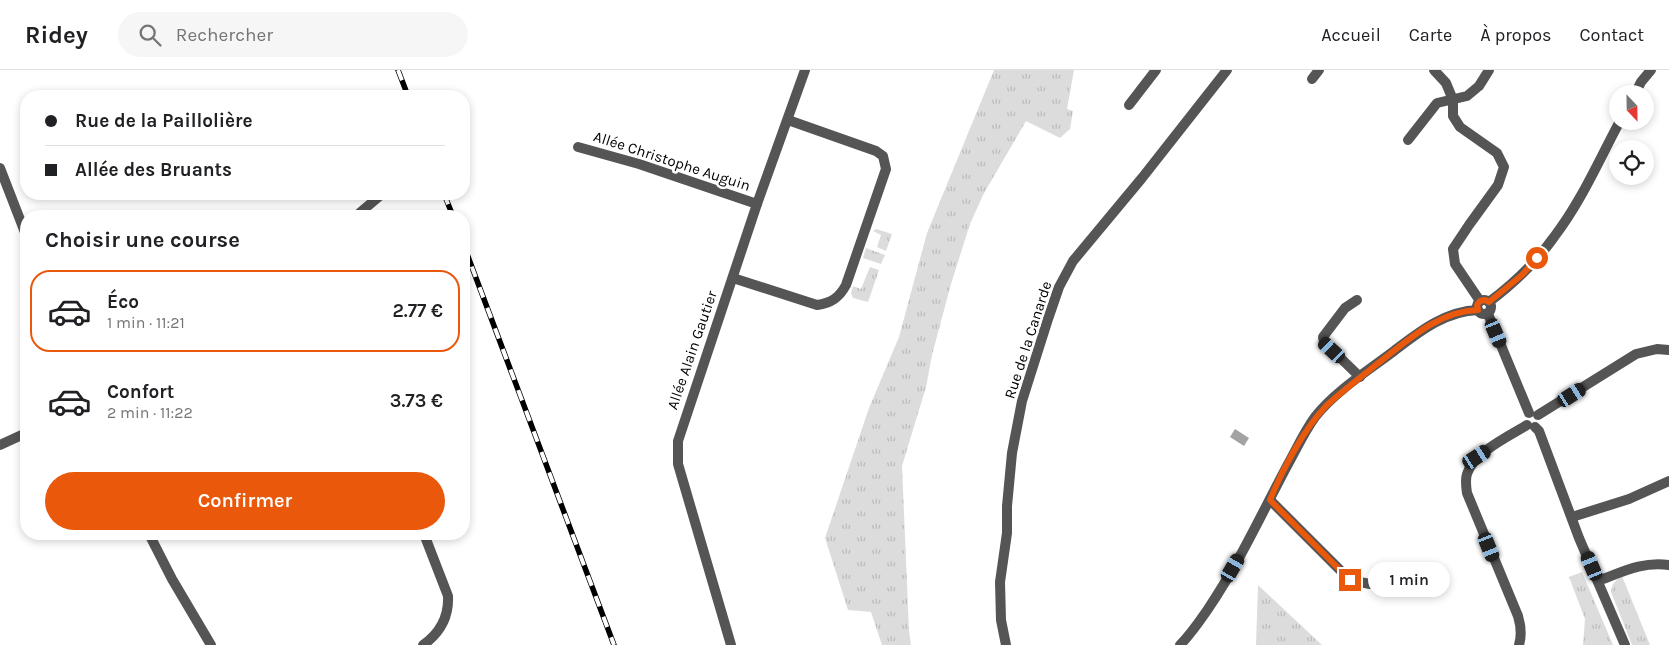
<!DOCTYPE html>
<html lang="fr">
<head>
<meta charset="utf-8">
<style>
	body { margin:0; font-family:Karla,sans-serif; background:#f6f6f6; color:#202124; height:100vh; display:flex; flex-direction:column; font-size:19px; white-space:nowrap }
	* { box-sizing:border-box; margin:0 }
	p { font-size:16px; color:#757577 }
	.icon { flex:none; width:28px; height:28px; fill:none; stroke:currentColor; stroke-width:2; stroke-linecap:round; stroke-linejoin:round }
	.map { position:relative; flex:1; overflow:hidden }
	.drawer { position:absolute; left:20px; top:140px; width:450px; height:330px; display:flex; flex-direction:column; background:#fff; border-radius:20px; box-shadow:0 2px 8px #0003 }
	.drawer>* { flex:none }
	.banner { position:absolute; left:20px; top:20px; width:450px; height:110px; border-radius:20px; box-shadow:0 2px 8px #0003; display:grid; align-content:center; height:110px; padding:0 25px; background:#fff }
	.needle { width:32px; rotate:158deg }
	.tools { position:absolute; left:1609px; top:15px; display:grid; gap:10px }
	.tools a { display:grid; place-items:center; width:45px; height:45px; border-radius:50%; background:#fff; box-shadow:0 2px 8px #0003; font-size:25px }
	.end { position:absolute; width:22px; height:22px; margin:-11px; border:6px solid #ea580c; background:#fff; box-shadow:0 0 0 2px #fff }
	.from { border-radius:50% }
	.bubble { position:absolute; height:35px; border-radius:18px; background:#fff; box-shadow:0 2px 8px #0003; font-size:16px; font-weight:600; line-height:35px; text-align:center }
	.car { position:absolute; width:15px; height:30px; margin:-15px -8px; border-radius:6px; box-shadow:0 0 4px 1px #0007; background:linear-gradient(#222 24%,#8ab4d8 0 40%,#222 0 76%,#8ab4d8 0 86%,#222 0) }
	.banner b { display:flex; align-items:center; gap:18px; height:48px; font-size:19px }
	.banner b+b { border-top:1px solid #e0e0e0 }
	.banner i { width:12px; height:12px; background:#202124 }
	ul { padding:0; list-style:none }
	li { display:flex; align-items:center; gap:15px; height:82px; margin:0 10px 8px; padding:0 15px; border:2px solid transparent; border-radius:20px }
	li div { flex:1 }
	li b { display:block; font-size:19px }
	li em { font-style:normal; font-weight:600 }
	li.selected { border-color:#ea580c }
	li>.icon { width:45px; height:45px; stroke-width:1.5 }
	h2 { padding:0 25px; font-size:22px; line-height:60px }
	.button { display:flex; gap:10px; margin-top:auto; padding:10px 25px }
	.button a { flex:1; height:58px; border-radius:30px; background:#ea580c; color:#fff; font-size:20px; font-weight:600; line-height:58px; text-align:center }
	header { display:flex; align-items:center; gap:30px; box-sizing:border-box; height:70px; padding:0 25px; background:#fff; border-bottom:1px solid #e0e0e0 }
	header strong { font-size:24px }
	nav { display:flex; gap:28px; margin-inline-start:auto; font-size:18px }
	.search { width:350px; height:45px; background:#f6f6f6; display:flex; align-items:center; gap:12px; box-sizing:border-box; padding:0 18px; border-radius:28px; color:#757577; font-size:19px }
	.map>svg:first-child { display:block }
	.grass { fill:url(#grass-tufts) }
	.water { fill:#a3a3a3 }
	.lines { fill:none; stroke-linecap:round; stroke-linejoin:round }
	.minor { stroke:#555; stroke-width:10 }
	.tertiary { stroke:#555; stroke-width:10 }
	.rail-casing { stroke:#000; stroke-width:5.5 }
	.rail { stroke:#fff; stroke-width:4; stroke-dasharray:11; stroke-linecap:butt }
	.route { stroke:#ea580c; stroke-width:6 }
	.labels { text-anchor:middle; stroke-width:5; stroke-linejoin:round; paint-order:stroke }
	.street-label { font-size:15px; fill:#000; stroke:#fff }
</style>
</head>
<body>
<header>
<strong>Ridey</strong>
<div class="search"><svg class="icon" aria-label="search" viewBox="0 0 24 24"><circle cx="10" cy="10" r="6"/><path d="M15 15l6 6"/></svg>Rechercher</div>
<nav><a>Accueil</a><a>Carte</a><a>À propos</a><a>Contact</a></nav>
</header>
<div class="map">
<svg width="1669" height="575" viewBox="0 0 1669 575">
	<defs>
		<pattern id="grass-tufts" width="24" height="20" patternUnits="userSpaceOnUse" patternTransform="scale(1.25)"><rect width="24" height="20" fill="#dcdcdc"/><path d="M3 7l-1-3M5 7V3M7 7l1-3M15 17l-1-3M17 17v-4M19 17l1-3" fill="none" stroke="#bbb"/></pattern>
	</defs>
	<rect width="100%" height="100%" fill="#fff"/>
	<!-- grass -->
	<g class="grass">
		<path d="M994,0H1074L1067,39L1073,41L1070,59L1060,68L1026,51L983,125L970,154L951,214L932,285L926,317L902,396L909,561L911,575H882L871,542L848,540L825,468L869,338L899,267L927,163Z"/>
		<path d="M876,159L892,164L886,181L877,177L881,165L873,161Z"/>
		<path d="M866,178L885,185L881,194L863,188Z"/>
		<path d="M870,197L879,200L868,232L853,228L851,223L853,216L861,219Z"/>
		<path d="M1582,502L1613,575H1583L1585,549L1569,507Z"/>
		<path d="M1622,506L1650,575H1632L1611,522C1612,514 1614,511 1622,506Z"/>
		<path d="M1258,515L1322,575H1256Z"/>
	</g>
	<!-- water -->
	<path class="water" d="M1235,359L1249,368L1244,376L1230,367Z"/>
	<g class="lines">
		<!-- minor -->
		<g class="minor">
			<path d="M1434,0L1446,13L1453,30V46L1460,57L1497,83L1504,97L1498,115L1469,155L1453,179L1455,194L1480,231"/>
			<path d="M1312,9L1319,0"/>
			<path d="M1129,35L1156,0"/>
			<path d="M1408,70L1437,33L1467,26L1479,16L1489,0"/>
			<path d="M578,77L639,94L757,134"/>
			<path d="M356,146L382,124"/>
			<path d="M733,208L817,235C831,233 839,228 846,215L886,99L883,86L876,81L788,50"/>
			<path d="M1357,230L1345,238L1323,267L1324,272L1360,307"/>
			<path d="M1488,244L1529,343"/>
			<path d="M1538,345L1636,284L1657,279L1669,280"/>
			<path d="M1535,357L1539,361L1579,468L1625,575"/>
			<path d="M0,375L26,363"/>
			<path d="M1270,430L1350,510L1370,514"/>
			<path d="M1572,447L1629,429L1669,411"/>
			<path d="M1598,511C1622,502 1643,491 1669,495"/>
			<path d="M423,575C440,563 449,546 448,526L424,464"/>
			<path d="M1006,575L1001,550L1000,512L1007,463V436L1012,383L1022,331L1048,249L1059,217L1073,191L1142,108L1227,0"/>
			<path d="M1519,575C1522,565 1521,556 1518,546L1467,423C1466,416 1465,410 1467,404C1473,383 1509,366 1527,355"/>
		</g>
		<!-- tertiary -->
		<g class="tertiary">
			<path d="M1635,24L1641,12L1651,0"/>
			<path d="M0,98L26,165"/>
			<circle cx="1484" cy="237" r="7"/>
			<path d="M1489,232C1513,214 1537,191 1554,167C1581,132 1599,90 1620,51"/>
			<path d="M149,464L172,509L211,575"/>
			<path d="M731,575L678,394V371L757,134L805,0"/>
			<path d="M1180,575C1191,564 1199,552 1208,539C1239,493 1261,445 1287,396C1296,380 1304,362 1315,347C1334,322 1369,300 1394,281C1419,262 1445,241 1478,240"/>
		</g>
		<!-- rail casing -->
		<g class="rail-casing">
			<g id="rail">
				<path d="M398,0L408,26"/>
				<path d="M444,124L453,146"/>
				<path d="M464,176L614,575"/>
			</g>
		</g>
		<!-- rail -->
		<use href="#rail" class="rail"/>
	</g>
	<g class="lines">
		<!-- route -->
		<path class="route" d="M1350,510L1270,430C1282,400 1304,359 1326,336C1342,321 1360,308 1377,294C1407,271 1438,241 1478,240L1477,235L1480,231L1485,230L1489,232L1522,205L1537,188"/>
	</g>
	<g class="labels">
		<!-- street labels -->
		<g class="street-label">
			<text transform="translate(672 91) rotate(18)" y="5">Allée Christophe Auguin</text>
			<text transform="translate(1028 270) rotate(-72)" y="5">Rue de la Canarde</text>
			<text transform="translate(692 280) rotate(-71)" y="5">Allée Alain Gautier</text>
		</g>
	</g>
</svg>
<div class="tools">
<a><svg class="needle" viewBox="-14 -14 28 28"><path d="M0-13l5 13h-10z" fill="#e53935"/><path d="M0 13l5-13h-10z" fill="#757577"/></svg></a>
<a><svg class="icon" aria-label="locate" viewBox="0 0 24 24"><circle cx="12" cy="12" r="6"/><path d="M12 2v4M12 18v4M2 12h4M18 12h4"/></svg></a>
</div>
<i class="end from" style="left:1537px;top:188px"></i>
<i class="end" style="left:1350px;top:510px"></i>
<div class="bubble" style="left:1368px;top:492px;width:82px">1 min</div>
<i class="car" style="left:1496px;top:263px;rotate:157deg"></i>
<i class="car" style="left:1332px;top:280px;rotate:313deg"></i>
<i class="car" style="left:1572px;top:325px;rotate:58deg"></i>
<i class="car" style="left:1477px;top:387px;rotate:57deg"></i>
<i class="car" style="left:1489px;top:477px;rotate:158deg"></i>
<i class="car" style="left:1592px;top:496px;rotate:337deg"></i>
<i class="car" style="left:1233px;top:498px;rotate:30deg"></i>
<div class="banner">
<b><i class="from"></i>Rue de la Paillolière</b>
<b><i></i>Allée des Bruants</b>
</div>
<section class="drawer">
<h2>Choisir une course</h2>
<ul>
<li class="selected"><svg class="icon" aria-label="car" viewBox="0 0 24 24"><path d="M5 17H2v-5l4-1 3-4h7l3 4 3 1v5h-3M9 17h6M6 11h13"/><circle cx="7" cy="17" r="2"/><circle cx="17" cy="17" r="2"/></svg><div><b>Éco</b><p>1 min · 11:21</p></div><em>2.77 €</em></li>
<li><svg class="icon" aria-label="car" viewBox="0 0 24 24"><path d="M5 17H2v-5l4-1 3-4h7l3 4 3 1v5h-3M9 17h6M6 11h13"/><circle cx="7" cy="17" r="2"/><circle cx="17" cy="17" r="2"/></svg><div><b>Confort</b><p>2 min · 11:22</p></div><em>3.73 €</em></li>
</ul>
<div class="button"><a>Confirmer</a></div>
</section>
</div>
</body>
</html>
